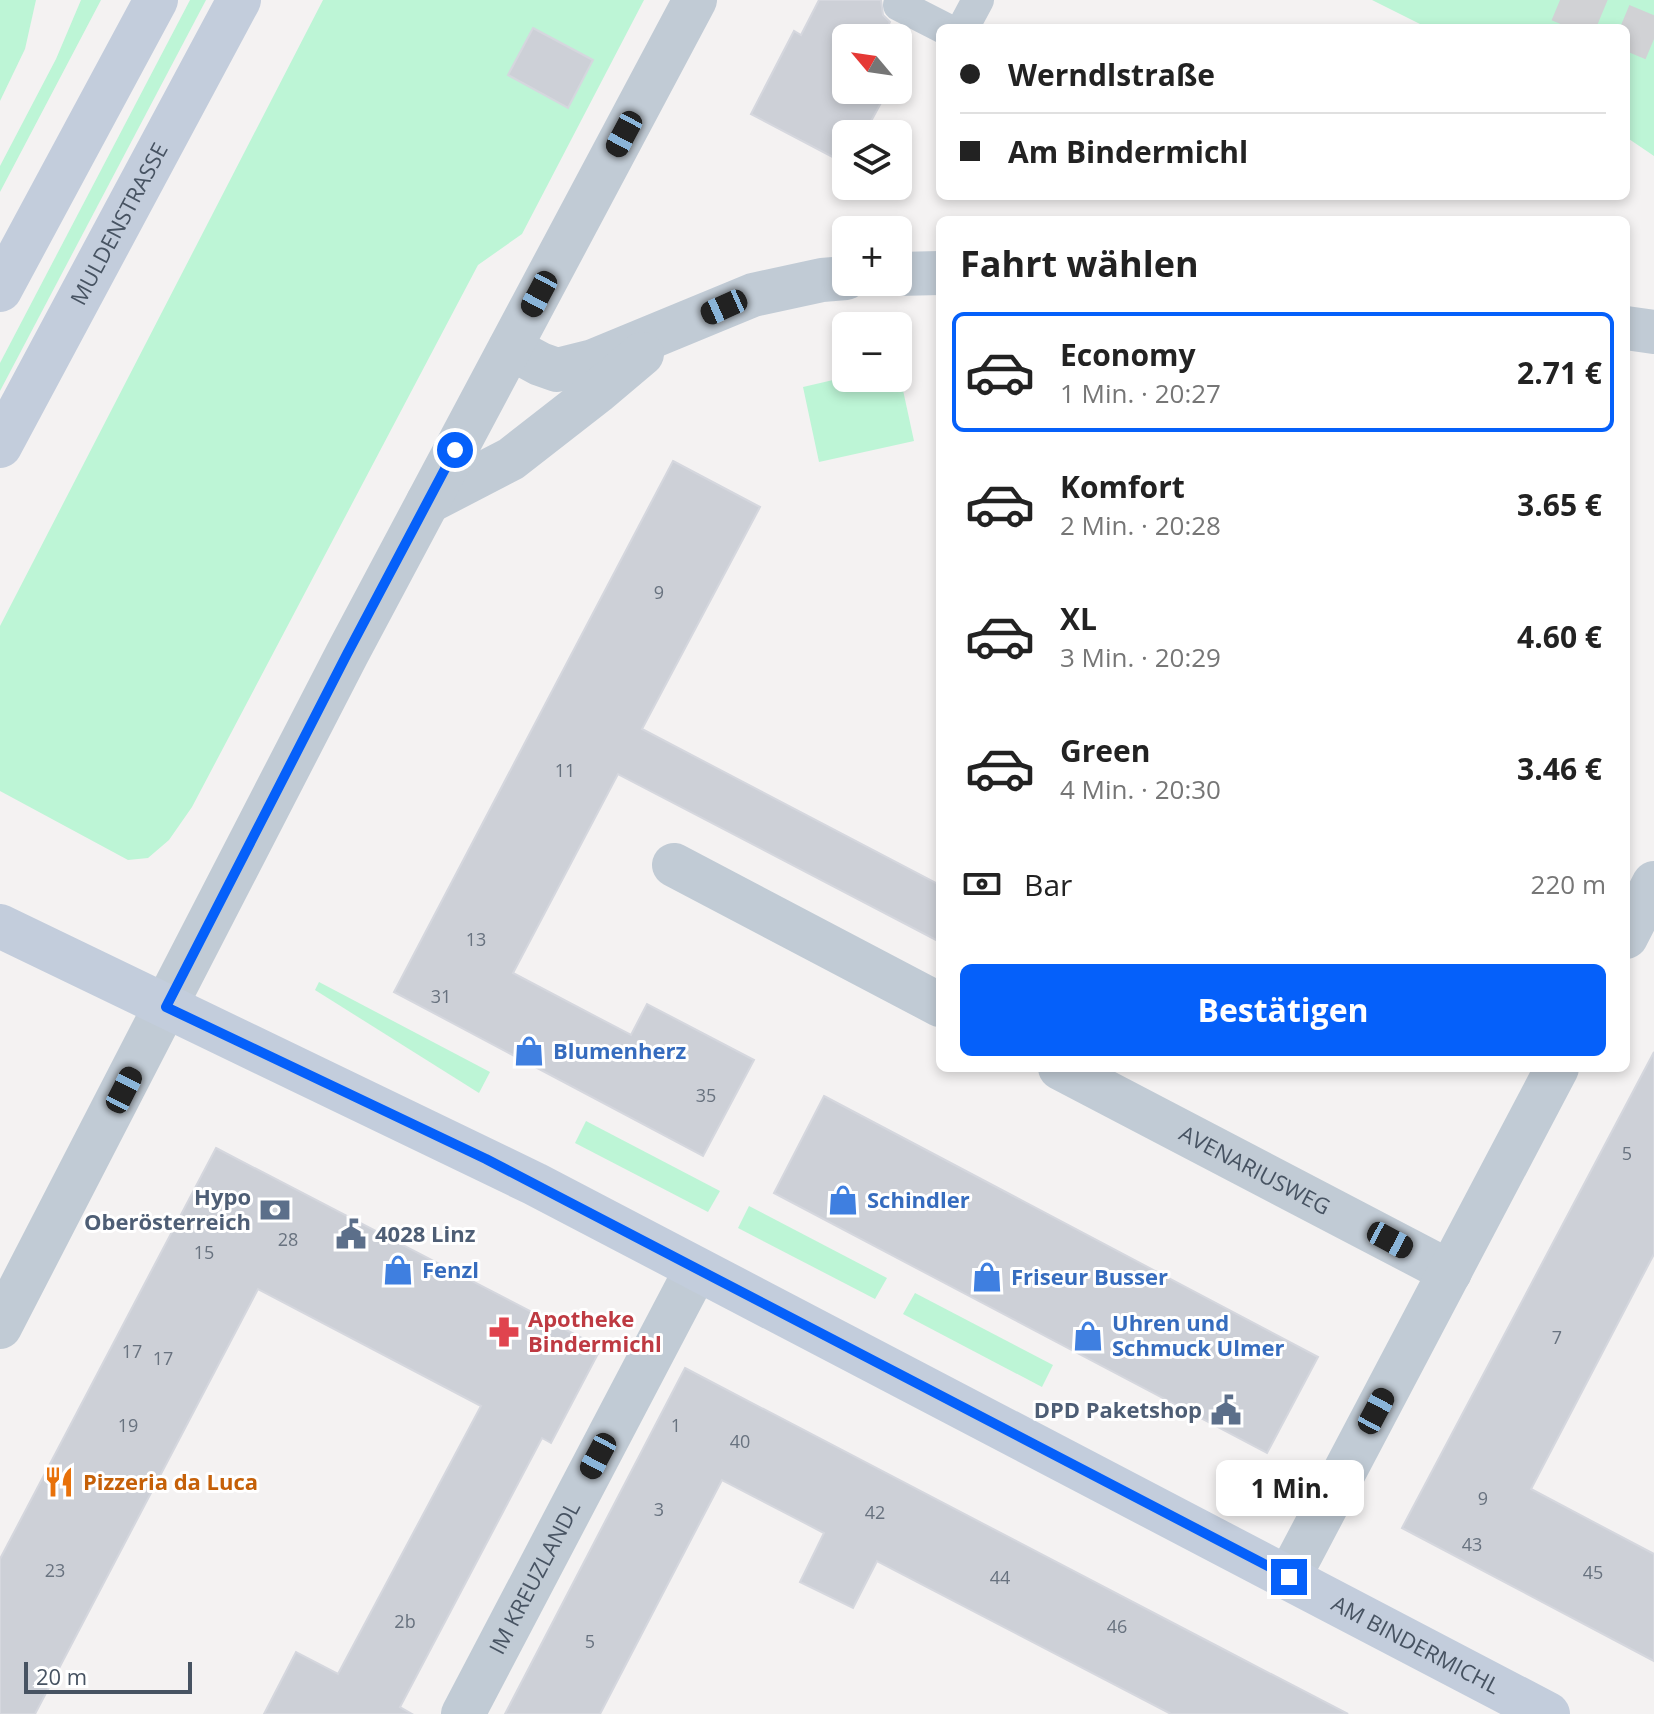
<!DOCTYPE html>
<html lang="de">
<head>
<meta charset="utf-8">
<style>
	body { margin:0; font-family:"Open Sans",sans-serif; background:#f2f2f2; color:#222; height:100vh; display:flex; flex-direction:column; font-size:30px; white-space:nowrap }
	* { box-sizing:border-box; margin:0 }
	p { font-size:26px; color:#767676 }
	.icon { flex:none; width:44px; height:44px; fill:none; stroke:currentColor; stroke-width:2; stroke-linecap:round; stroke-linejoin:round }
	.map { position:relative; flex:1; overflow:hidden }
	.details { position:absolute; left:936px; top:216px; width:694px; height:856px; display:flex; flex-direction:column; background:#fff; border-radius:12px; box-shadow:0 4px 12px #0003 }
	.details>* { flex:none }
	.banner { position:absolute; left:936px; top:24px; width:694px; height:176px; border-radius:12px; box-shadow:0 4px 12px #0003; display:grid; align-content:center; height:176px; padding:0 24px; background:#fff }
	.needle { width:52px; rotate:299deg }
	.tools { position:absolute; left:832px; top:24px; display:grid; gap:16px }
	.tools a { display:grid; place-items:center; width:80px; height:80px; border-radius:12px; background:#fff; box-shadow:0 4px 12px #0003; font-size:40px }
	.scale { position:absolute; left:24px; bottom:20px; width:168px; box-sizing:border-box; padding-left:8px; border:4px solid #475362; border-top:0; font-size:22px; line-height:28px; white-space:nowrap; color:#475362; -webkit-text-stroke:6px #fff; paint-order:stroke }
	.end { position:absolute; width:36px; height:36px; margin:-18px; border:10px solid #0560fa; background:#fff; box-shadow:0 0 0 4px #fff }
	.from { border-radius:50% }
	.bubble { position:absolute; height:56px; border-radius:12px; background:#fff; box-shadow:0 4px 12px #0003; font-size:26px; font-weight:700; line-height:56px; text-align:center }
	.car { position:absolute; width:24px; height:48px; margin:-24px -12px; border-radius:10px; box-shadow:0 0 6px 2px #0007; background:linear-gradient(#222 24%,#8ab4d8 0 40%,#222 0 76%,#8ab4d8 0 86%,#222 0) }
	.banner b { display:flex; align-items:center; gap:28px; height:76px; font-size:30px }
	.banner b+b { border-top:2px solid #e0e0e0 }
	.banner i { width:20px; height:20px; background:#222 }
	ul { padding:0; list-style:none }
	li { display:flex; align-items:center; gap:24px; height:120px; margin:0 16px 12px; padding:0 8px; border:4px solid transparent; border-radius:12px }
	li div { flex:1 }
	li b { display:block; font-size:30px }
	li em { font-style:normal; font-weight:700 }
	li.on { border-color:#0560fa }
	li>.icon { width:72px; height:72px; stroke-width:1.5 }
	h2 { padding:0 24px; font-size:36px; line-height:96px }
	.pay { display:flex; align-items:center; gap:20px; height:88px; padding:0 24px; font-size:30px }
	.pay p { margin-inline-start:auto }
	.button { display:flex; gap:16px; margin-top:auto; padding:16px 24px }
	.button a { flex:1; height:92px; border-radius:12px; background:#0560fa; color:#fff; font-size:32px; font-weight:700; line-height:92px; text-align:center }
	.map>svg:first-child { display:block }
	.green { fill:#bdf5d6 }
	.building { fill:#cdd0d7; stroke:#d5d7de; stroke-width:2 }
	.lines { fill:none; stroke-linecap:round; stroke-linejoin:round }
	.motorway-tunnel { stroke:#d1d2d5; stroke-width:44; stroke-dasharray:44 22; stroke-linecap:butt }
	.service { stroke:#c1cbd5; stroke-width:32 }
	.minor { stroke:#c1cbd5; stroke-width:44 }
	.secondary { stroke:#c3cddc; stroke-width:44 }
	.route { stroke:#0560fa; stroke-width:10 }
	.labels { text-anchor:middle; stroke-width:6; stroke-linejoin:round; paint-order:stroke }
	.number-label { font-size:18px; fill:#68727f }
	.street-label { font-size:22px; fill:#475362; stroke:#fff }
	.shop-label { font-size:22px; font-weight:bold; fill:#366cbe; stroke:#fff; text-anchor:start }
	.service-label { font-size:22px; font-weight:bold; fill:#4e5e75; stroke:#fff; text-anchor:end }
	.health-label { font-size:22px; font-weight:bold; fill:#be3a42; stroke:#fff; text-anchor:start }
	.food-label { font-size:22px; font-weight:bold; fill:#c56008; stroke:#fff; text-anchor:start }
</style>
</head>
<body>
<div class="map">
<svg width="1654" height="1714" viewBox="0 0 1654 1714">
	<rect width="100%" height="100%" fill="#f4f2f2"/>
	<!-- green -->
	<g class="green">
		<path d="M0,0H36L25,49L0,101Z"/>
		<path d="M81,0H101L0,192V166L56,59Z"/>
		<path d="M190,0H206L0,391V363Z"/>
		<path d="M323,0H644L522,234L478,265L192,807L169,840L148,858L128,860L0,791V626Z"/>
		<path d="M1372,0H1654V156L1626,137V28H1428Z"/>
		<path d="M898,367L914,441L819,462L803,387L846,377L898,378Z"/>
		<path d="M319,982L490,1072L479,1093L315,990Z"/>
		<path d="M586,1121L720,1191L708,1212L575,1143Z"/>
		<path d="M749,1206L887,1278L875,1299L738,1228Z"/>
		<path d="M915,1293L1053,1365L1042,1387L903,1314Z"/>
	</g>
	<!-- building -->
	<g class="building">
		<path d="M819,0H881L883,15L890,22L882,38H846V90H888L864,134H846V164L751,114L794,31L801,35Z"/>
		<path d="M533,28L593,60L568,108L508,75Z"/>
		<path d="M673,461L760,507L642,729L940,885V942L618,774L513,973L631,1035L647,1004L754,1060L703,1156L394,992Z"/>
		<path d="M1654,1052V1254L1531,1489L1654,1554V1661L1402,1528Z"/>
		<path d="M824,1096L1318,1357L1267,1453L774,1193Z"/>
		<path d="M216,1148L601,1348L551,1443L542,1438L400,1707L412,1714H264L296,1652L338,1674L481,1406L258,1289L35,1714H0V1559Z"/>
		<path d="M685,1368L1221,1648L1348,1714H1171L877,1561L853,1608L800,1582L824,1533L722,1480L600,1714H505Z"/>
	</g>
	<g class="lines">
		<!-- motorway-tunnel -->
		<path class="motorway-tunnel" d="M1560,0L1654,39"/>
		<!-- service -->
		<g class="service">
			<path d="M899,5L944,28"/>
			<path d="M963,28L978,0"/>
		</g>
		<!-- minor -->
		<g class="minor">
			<path d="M898,274L940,273"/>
			<path d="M1626,328L1654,332"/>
			<path d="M510,348L540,364L557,370L593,361L753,295L822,280L846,278"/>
			<path d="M428,502L511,459L597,392L642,354"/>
			<path d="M674,865L940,1005"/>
			<path d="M1626,937L1654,883"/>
			<path id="s1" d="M1060,1068L1450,1272"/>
			<path d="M0,1327L347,654L695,0"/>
			<path d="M1289,1577L1557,1068"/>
			<path id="s2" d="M463,1714L696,1270"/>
		</g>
		<!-- secondary -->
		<g class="secondary">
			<path d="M0,290L156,0"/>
			<path id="s3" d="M0,446L239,0"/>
			<path id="s4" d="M0,926L535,1184L1548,1714"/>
		</g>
	</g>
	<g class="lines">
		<!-- route -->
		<path class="route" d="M455,450L347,654L166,1007L486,1159L1289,1577"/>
	</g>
	<!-- icons -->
	<defs>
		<g id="shop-bare" transform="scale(2.4)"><path d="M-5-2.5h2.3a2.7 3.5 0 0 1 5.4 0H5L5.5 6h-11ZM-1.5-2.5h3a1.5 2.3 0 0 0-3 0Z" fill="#3f7fe0" stroke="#fff" stroke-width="2.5" paint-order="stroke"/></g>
		<g id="bank-bare" transform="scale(2.4)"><path d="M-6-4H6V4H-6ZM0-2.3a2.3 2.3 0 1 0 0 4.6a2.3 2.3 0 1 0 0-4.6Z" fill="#5c6f8a" stroke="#fff" stroke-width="2.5" paint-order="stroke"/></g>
		<g id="civic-bare" transform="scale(2.4)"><path d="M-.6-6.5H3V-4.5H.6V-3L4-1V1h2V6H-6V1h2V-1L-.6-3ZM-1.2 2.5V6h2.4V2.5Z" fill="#5c6f8a" stroke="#fff" stroke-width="2.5" paint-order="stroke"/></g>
		<g id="pharmacy-bare" transform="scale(2.4)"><path d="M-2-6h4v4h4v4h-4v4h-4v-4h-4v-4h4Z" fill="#e0444e" stroke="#fff" stroke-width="2.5" paint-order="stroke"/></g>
		<g id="restaurant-bare" transform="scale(2.4)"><path d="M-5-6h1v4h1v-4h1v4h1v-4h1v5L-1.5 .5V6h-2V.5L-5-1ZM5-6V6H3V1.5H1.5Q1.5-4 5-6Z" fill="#e8710a" stroke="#fff" stroke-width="2.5" paint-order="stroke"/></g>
	</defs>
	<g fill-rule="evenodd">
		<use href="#shop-bare" x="529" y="1051"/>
		<use href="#shop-bare" x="843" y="1200"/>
		<use href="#bank-bare" x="275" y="1210"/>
		<use href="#civic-bare" x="351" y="1234"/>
		<use href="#shop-bare" x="398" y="1270"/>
		<use href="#shop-bare" x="987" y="1277"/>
		<use href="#pharmacy-bare" x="504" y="1332"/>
		<use href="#shop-bare" x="1088" y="1336"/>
		<use href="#civic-bare" x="1226" y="1410"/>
		<use href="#restaurant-bare" x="59" y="1482"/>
	</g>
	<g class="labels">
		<!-- number labels -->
		<g class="number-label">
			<text x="659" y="599">9</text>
			<text x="565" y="777">11</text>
			<text x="476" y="946">13</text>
			<text x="441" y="1003">31</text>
			<text x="706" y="1102">35</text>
			<text x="1627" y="1160">5</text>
			<text x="288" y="1246">28</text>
			<text x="204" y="1259">15</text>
			<text x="1557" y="1344">7</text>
			<text x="132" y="1358">17</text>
			<text x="163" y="1365">17</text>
			<text x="128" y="1432">19</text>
			<text x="676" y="1432">1</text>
			<text x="740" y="1448">40</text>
			<text x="1483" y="1505">9</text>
			<text x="659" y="1516">3</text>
			<text x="875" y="1519">42</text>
			<text x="1472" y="1551">43</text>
			<text x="55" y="1577">23</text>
			<text x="1593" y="1579">45</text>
			<text x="1000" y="1584">44</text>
			<text x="405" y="1628">2b</text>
			<text x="1117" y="1633">46</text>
			<text x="590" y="1648">5</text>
		</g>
		<!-- street labels -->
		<g class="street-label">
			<text dy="8" stroke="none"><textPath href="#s3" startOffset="252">MULDENSTRASSE</textPath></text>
			<text dy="8" stroke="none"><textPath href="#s1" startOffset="220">AVENARIUSWEG</textPath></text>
			<text dy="8" stroke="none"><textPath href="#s2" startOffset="154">IM KREUZLANDL</textPath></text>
			<text dy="8" stroke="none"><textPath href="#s4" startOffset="1588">AM BINDERMICHL</textPath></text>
		</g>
		<!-- shop labels -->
		<g class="shop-label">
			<text x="553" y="1059">Blumenherz</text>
			<text x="867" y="1208">Schindler</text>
			<text x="422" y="1278">Fenzl</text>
			<text x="1011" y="1285">Friseur Busser</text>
			<text x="1112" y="1331">Uhren und<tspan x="1112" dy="25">Schmuck Ulmer</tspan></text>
		</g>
		<!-- service labels -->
		<g class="service-label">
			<text x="251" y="1205">Hypo<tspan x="251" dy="25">Oberösterreich</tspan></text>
			<text x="375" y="1242" text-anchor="start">4028 Linz</text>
			<text x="1202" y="1418">DPD Paketshop</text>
		</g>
		<!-- health labels -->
		<g class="health-label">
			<text x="528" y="1327">Apotheke<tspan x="528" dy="25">Bindermichl</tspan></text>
		</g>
		<!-- food labels -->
		<g class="food-label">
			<text x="83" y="1490">Pizzeria da Luca</text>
		</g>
	</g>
</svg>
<div class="tools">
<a><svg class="needle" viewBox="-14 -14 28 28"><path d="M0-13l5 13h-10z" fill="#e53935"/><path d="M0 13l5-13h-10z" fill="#767676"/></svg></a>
<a><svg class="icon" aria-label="layers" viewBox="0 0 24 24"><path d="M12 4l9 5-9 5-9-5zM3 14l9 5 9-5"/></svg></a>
<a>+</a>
<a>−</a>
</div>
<div class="scale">20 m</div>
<i class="end from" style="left:455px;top:450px"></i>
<i class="end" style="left:1289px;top:1577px"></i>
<div class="bubble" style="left:1216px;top:1460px;width:148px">1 Min.</div>
<i class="car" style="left:624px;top:134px;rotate:208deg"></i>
<i class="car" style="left:539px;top:294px;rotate:208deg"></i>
<i class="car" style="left:724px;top:307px;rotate:246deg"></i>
<i class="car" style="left:124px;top:1090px;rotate:27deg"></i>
<i class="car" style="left:1390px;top:1240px;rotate:118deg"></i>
<i class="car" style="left:1376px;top:1411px;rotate:28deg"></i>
<i class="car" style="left:598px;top:1456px;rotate:208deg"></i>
<div class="banner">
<b><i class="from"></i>Werndlstraße</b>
<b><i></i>Am Bindermichl</b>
</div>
<section class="details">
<h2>Fahrt wählen</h2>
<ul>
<li class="on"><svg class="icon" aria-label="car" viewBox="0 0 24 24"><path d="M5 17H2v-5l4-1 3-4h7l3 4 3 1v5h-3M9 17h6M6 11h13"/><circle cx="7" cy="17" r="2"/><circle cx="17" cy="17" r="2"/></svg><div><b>Economy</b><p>1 Min. · 20:27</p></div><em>2.71 €</em></li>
<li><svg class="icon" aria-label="car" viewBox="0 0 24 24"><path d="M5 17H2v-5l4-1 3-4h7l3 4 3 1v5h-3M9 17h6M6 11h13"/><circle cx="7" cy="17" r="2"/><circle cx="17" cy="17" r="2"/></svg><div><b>Komfort</b><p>2 Min. · 20:28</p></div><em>3.65 €</em></li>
<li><svg class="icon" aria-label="car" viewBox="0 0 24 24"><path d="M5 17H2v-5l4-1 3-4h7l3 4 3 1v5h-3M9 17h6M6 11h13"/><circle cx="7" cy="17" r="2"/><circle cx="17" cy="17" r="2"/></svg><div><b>XL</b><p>3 Min. · 20:29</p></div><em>4.60 €</em></li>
<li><svg class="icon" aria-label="car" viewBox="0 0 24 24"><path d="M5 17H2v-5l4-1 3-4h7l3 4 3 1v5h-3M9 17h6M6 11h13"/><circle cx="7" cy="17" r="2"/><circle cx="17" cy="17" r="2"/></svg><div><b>Green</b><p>4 Min. · 20:30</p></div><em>3.46 €</em></li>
</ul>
<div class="pay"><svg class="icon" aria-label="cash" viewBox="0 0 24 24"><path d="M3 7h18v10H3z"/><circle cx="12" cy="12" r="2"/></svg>Bar<p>220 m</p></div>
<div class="button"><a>Bestätigen</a></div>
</section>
</div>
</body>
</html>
